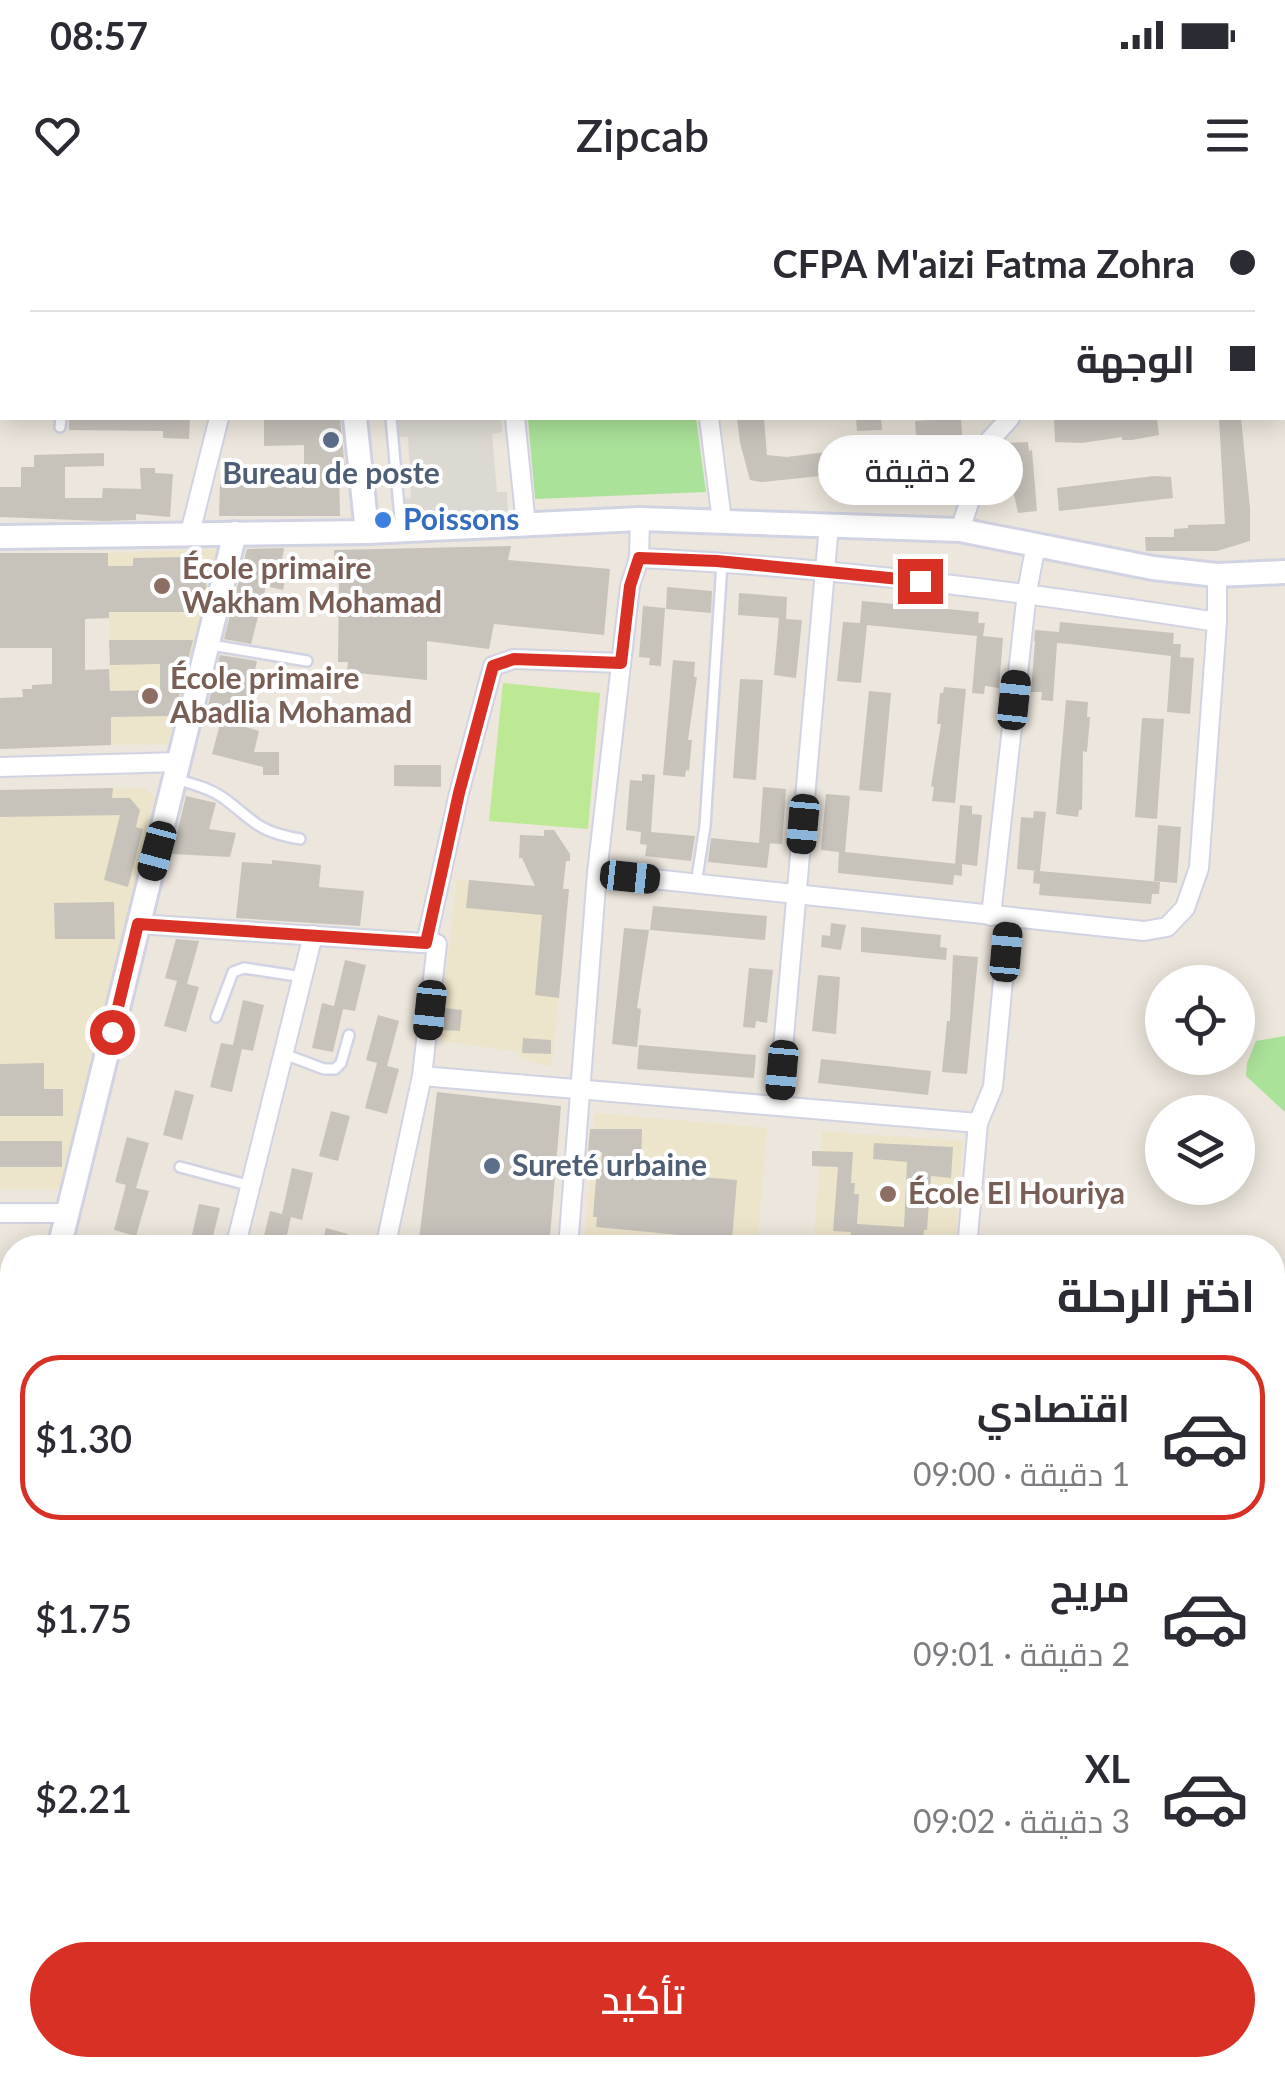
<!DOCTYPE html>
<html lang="ar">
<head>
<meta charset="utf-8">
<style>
	body { margin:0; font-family:Lato,Cairo,sans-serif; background:#f7f7f7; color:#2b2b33; direction:rtl; height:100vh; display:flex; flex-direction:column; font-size:38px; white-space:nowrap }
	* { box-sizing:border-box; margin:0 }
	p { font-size:32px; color:#7c7c81 }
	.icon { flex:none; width:55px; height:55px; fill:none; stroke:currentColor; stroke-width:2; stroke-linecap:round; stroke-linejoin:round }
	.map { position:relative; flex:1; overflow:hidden; direction:ltr }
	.drawer { position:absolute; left:0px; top:1035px; width:1285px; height:842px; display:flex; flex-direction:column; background:#fff; border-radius:40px 40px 0 0; box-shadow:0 5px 25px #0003; direction:rtl }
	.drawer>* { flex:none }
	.hud { position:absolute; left:0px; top:0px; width:1285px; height:220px; box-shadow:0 5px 25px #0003; direction:rtl; display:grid; align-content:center; height:220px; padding:0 30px; background:#fff }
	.fabs { position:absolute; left:1145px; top:765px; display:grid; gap:20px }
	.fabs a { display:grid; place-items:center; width:110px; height:110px; border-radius:50%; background:#fff; box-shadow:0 5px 25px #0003; font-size:50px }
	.end { position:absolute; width:45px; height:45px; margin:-22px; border:12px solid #d93025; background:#fff; box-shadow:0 0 0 5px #fff }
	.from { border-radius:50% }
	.bubble { position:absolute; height:70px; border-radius:35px; background:#fff; box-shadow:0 5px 25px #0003; font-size:32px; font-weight:600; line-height:70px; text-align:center; direction:rtl }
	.car { position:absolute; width:30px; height:60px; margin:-30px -15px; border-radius:12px; box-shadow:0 0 8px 2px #0007; background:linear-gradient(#222 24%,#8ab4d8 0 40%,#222 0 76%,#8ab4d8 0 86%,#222 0) }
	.hud b { display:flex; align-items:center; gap:35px; height:95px; font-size:38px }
	.hud b+b { border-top:2px solid #e1e1e2 }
	.hud i { width:25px; height:25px; background:#2b2b33 }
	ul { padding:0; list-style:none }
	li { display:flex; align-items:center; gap:30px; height:165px; margin:0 20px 15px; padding:0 10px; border:5px solid transparent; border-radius:40px }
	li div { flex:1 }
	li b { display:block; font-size:38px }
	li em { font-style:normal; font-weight:600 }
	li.on { border-color:#d93025 }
	li>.icon { width:90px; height:90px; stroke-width:1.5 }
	h2 { padding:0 30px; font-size:45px; line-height:120px }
	.cta { display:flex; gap:20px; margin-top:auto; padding:20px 30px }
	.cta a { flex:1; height:115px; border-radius:60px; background:#d93025; color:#fff; font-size:40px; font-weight:600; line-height:115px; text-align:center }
	.status { display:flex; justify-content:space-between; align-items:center; height:70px; padding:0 50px; background:#fff; direction:ltr }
	.status svg { height:28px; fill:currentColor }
	header { display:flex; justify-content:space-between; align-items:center; height:130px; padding:0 30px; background:#fff; font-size:45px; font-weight:600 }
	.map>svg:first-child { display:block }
	.education { fill:#ede5cb }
	.green { fill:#abe299 }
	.pitch { fill:#bde994 }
	.plaza { fill:#dcd9d2 }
	.building { fill:#c7c3bb }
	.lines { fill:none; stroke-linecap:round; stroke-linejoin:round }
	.service-casing { stroke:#d1d3e2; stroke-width:14 }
	.minor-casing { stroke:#d1d3e2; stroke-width:22 }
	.tertiary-casing { stroke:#d1d3e2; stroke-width:28 }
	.path { stroke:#c8c8c8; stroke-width:2.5; stroke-dasharray:8 5; stroke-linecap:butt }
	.service { stroke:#fff; stroke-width:9 }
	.minor { stroke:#fff; stroke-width:18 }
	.tertiary { stroke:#fff; stroke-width:22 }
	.route { stroke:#d93025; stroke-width:12 }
	.service-dot { fill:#5c6f8a; stroke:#fff; stroke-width:4 }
	.shop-dot { fill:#3f7fe0; stroke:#fff; stroke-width:4 }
	.education-dot { fill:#8d6e63; stroke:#fff; stroke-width:4 }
	.labels { text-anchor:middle; stroke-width:8; stroke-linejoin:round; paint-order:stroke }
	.service-label { font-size:30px; font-weight:bold; fill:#4e5e75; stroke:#fff }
	.shop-label { font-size:30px; font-weight:bold; fill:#366cbe; stroke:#fff; text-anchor:start }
	.education-label { font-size:30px; font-weight:bold; fill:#785e54; stroke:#fff; text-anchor:start }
</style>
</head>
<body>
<div class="status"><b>08:57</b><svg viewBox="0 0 49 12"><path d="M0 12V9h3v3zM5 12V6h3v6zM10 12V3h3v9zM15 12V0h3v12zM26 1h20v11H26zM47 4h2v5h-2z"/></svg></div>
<header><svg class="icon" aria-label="menu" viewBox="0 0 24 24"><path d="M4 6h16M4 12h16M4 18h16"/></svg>Zipcab<svg class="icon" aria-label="heart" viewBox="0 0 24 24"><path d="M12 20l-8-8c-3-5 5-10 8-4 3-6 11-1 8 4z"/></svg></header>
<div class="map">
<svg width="1285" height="1876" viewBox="0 0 1285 1876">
	<rect width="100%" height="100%" fill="#ece6dc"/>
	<!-- education -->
	<g class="education">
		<path d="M223,349L177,544L111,545L108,353Z"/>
		<path d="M144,588L156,597L63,989H0V590Z"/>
		<path d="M457,679L569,689L552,867L520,858L519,852L441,841L439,833Z"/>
		<path d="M595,913L767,928L757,1047H693L585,1039Z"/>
		<path d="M822,931L963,941L955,1047L813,1048Z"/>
	</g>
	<!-- green -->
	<g class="green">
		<path d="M528,218H696L706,292L535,299Z"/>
		<path d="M1285,836V912L1246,876L1247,863L1256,841Z"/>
		<path d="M1285,1070V1192L1273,1203V1079Z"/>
		<path d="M1285,1355V1452C1274,1413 1266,1393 1285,1355Z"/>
	</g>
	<!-- pitch -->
	<path class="pitch" d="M503,483L600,493L588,629L489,621Z"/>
	<!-- plaza -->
	<path class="plaza" d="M397,218H501L502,232L492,234L497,292H507L508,311L403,315V299L411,298L408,237H399Z"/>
	<!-- building -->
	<g class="building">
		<path d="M69,218H190L189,239L163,238V231L69,230Z"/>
		<path d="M264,218H340L345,269H339L340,316H219L220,284L282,287V269L304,270V245L264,246Z"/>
		<path d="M737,218L764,219L767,255L787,257L858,248L860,272L761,282L750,280L740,243Z"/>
		<path d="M856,218H881L882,230L857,231Z"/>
		<path d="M961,218L964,264L918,267L915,221Z"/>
		<path d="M1062,218H1157L1159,235L1132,240H1122V237L1082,243L1055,242L1054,219Z"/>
		<path d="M1219,218H1241L1250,308V341L1217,351H1146L1145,337H1174V329L1188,328V325L1225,324Z"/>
		<path d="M1028,242L1029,251L1032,250L1037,311L1018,313L1013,290L1007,280L1006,243Z"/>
		<path d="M104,253V266L65,267V298H102L103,288L141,289L140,268H155V273L173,274L170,317L136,314V320L102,321L0,317V287H21V267H34V255Z"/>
		<path d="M1154,276L1171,277L1173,298L1059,311L1057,288Z"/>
		<path d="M511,346L508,360L610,369L604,435L494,424L489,449L427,441V480L347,472L348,462H338L339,380H335L334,350Z"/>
		<path d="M284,348L281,366L288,367L283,390L266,386L251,444L224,439L247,349Z"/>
		<path d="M0,353H108V366H133V358L183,357V366H208L206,390H200V398L196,397V412H109V418L85,419V470L109,469L110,491L160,490V464L110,465L109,440H193L174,516L111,517V545L0,549V498L23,497L22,489H32V485L52,484V448H0Z"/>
		<path d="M667,387L712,391L711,413L666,409Z"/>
		<path d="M739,393L787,397L786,419L802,420L796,478L774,475L779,418L738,415Z"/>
		<path d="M862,401L979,412L978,423H985L983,436L1003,438L999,488L985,486L984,494L972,493L977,436L867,425L861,483L837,481L843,422L860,423Z"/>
		<path d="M643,406L665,408L661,466L649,465L650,458L639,457Z"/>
		<path d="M1060,422L1174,433L1173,444H1181L1180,457L1194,458L1190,514L1167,512L1171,456L1070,444L1057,443L1053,501L1041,500L1042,492H1031L1035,441L1057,443L1034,441L1035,430L1059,432Z"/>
		<path d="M220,455L257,461L242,526L259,531L254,552H279V575H263V567L212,554L223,513L207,510Z"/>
		<path d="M673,460L695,462L694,477H697L688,540H692L689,571L686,570L685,577L663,575Z"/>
		<path d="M740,479L763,480L756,580L733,578Z"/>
		<path d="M944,487L966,489L955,603L932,601L934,587L931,586L941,524H937L940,493H943Z"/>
		<path d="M869,491L891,493L882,592L859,590Z"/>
		<path d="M1066,500L1088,502L1087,517H1090L1087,552L1083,551L1082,610H1079L1078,617L1056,614Z"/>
		<path d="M1142,518L1164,519L1157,619L1135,617Z"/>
		<path d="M394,565H441V587L394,586Z"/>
		<path d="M642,574L655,575L651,632L695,636L691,661L645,656L647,645L640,644L641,632L626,630L630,580L642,581Z"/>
		<path d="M763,587L786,589L782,644L763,643H770L767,668L708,662L711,638L759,643Z"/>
		<path d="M113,588L112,598H130L140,610L136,627L143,629L128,687L104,680L120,615L0,617V590Z"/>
		<path d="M826,594L850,596L845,652L958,664H955L960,605L972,606V614L982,615L977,666L962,664V676L954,675L953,685L838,673L839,652L821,650Z"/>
		<path d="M186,596L216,603L209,629L236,633L230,657L172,654Z"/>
		<path d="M1034,611L1046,612L1040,671L1160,682L1159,694H1152L1151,704L1039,695L1040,684L1033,683L1034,671H1038L1017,669L1021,617L1033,618Z"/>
		<path d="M1158,625L1181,627L1177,683L1154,681Z"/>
		<path d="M544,630H554L570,654V661H566L563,689H569L559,798L535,795L542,715L466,708L469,680L535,686L522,658H519L520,635L544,636Z"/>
		<path d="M272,660L321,665L319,687L364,691L360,726L236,718L242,662L272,664Z"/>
		<path d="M114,702L115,739H55L54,703Z"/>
		<path d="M653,706L767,716L765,740L650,730Z"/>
		<path d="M831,723L846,725L841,750L821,747L822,735L830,736Z"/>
		<path d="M861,727L941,735L940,747L947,748L946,760L861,752Z"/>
		<path d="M624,728L649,730L637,808L641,809L637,847L612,844Z"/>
		<path d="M176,739L199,741L187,784L199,787L186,832L164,826L177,781L165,778Z"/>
		<path d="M953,755L978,757L967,874L942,872L947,821H950Z"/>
		<path d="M345,760L366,765L355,811L343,809L333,852L312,848L322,803L334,806Z"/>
		<path d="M749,768L773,770L767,823L756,821L755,828L743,827Z"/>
		<path d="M818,775L840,777L836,834L812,831Z"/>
		<path d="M243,800L264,805L253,851L242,849L232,892L210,887L221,843L233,845Z"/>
		<path d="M444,808L462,810L460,831L442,830Z"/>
		<path d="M378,815L399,821L387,866L399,869L387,914L365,908L377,863L366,860Z"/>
		<path d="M523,838L551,840V854L522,853Z"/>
		<path d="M639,845L756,855L754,878L637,869Z"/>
		<path d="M821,859L931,871L928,895L818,883Z"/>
		<path d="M44,863V889H63V916H0V864Z"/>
		<path d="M175,890L194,895L182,940L163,935Z"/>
		<path d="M437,892L561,906L549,1048H418Z"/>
		<path d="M331,911L350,916L338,961L319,956Z"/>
		<path d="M590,929H642L641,972L737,980L732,1040L596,1027L597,1017H593L596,979H600L602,952H588Z"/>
		<path d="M127,937L149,943L136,988L149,991L136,1036L114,1030L126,985L115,982Z"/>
		<rect x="0" y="941" width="62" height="26"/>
		<path d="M874,943L953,947L951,978L931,976L927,1030H924L923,1040L907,1039V1048L849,1047L851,1032L833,1031L838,967L812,966V951L853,952L851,983H855L854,994H859L857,1024L904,1027L907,962L873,959Z"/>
		<path d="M292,968L313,973L302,1020L291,1017L284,1048H261L270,1011L282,1014Z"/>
		<path d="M199,1004L220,1008L210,1048H189Z"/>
		<path d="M326,1028L348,1034L344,1048H321Z"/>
		<path d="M1272,1492L1285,1493V1540L1272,1539Z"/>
	</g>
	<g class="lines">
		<!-- service casing -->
		<g class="service-casing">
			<g id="service">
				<path d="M391,218L401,329"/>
				<path d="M60,227L61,218"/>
				<path d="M211,445L307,461"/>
				<path d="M176,579C191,584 208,587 222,597C254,620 256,632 300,639"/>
				<path d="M696,684L705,626L722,363"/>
				<path d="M216,817L233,772L244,768L303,777"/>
				<path d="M284,854L324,869H335L341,863L349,835"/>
				<path d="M180,967L251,986"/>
			</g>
		</g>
		<!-- minor casing -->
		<g class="minor-casing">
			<g id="minor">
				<path d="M1050,0V2"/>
				<path d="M1218,0V2"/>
				<path d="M742,2L744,0"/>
				<path d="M0,104H2"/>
				<path d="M515,218L526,325"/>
				<path d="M709,218L722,321"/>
				<path d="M960,330L990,240L1010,218"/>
				<path d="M190,333L219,218"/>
				<path d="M639,358L640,319"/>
				<path d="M0,567L180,562"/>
				<path d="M597,673L1144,731L1167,727L1185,708L1199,668L1217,422V375"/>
				<path d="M991,716L1027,392L1036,344"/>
				<path d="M138,724L437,744L422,876L385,1048"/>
				<path d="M426,743L459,593L493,466L514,459L621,463"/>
				<path d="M422,876L978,923"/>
				<path d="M778,905L829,325"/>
				<path d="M0,1013H67"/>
				<path d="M235,1048L313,735"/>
				<path d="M568,1048L597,673L630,386L639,358C833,367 1026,392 1217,422"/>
				<path d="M967,1048L978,923L993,887L1009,717"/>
				<path d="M0,1218H12"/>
				<path d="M0,1689L12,1692"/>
				<path d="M461,1865L463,1876"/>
				<path d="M608,1865V1876"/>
				<path d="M661,1865L688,1876"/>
				<path d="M0,1873L119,1865"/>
				<path d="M155,1876V1865"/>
				<path d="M242,1876V1865"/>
				<path d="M978,1876L987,1865"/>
			</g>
		</g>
		<!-- tertiary casing -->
		<g class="tertiary-casing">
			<g id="tertiary">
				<path d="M332,0V2"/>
				<path d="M355,218L367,332"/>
				<path d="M0,337L367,332L640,319L960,330L1153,368L1217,375L1285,372"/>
				<path d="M59,1048L235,333"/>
				<path d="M0,1292L12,1245"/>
			</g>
		</g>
		<!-- path -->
		<path class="path" d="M7,1674L12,1656"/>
		<!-- service -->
		<use href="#service" class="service"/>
		<!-- minor -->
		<use href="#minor" class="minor"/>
		<!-- tertiary -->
		<use href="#tertiary" class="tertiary"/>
	</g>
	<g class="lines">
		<!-- route -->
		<path class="route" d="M112,832L138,724L426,743L459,593L493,466L514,459L621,463L630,386L639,358L717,361L920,381"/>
	</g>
	<!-- markers -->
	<g class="service-dot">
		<circle cx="331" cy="240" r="10"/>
		<circle cx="492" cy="966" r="10"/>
	</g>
	<circle class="shop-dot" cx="383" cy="320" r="10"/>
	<g class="education-dot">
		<circle cx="162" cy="386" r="10"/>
		<circle cx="150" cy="496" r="10"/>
		<circle cx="888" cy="994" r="10"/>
	</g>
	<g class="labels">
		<!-- service labels -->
		<g class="service-label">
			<text x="331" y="284">Bureau de poste</text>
			<text x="512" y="976" text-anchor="start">Sureté urbaine</text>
		</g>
		<!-- shop labels -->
		<g class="shop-label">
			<text x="403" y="330">Poissons</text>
		</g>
		<!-- education labels -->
		<g class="education-label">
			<text x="182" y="379">École primaire<tspan x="182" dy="34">Wakham Mohamad</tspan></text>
			<text x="170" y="489">École primaire<tspan x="170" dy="34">Abadlia Mohamad</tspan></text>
			<text x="908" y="1004">École El Houriya</text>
		</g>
	</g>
</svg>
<div class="fabs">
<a><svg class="icon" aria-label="locate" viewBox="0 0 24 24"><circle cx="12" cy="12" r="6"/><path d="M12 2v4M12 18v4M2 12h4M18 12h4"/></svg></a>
<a><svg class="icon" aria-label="layers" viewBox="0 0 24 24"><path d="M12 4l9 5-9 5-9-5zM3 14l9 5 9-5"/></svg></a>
</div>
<i class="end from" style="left:112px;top:832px"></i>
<i class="end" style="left:920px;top:381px"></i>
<div class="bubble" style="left:818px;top:235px;width:205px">2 دقيقة</div>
<i class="car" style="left:1014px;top:500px;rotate:6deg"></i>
<i class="car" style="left:803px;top:624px;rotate:185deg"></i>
<i class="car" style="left:157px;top:651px;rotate:195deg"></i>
<i class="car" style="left:630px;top:677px;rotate:96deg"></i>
<i class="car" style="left:1006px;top:752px;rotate:5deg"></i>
<i class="car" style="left:430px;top:810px;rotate:186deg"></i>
<i class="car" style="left:782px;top:870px;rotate:185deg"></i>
<div class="hud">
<b><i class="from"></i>CFPA M'aizi Fatma Zohra</b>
<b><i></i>الوجهة</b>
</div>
<section class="drawer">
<h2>اختر الرحلة</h2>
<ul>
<li class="on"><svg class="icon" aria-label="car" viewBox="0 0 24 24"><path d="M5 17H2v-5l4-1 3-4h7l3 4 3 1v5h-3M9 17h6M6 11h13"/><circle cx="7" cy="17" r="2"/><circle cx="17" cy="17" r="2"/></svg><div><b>اقتصادي</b><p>1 دقيقة · 09:00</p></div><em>$1.30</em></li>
<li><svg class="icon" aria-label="car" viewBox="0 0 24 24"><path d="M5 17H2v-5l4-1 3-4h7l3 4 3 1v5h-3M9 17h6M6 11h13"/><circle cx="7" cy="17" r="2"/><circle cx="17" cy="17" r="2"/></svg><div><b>مريح</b><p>2 دقيقة · 09:01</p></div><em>$1.75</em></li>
<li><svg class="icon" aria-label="car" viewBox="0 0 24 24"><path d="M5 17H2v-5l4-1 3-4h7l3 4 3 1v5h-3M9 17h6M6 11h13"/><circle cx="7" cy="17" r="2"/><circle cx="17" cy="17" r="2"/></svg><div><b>XL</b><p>3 دقيقة · 09:02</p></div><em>$2.21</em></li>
</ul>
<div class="cta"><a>تأكيد</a></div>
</section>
</div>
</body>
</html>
